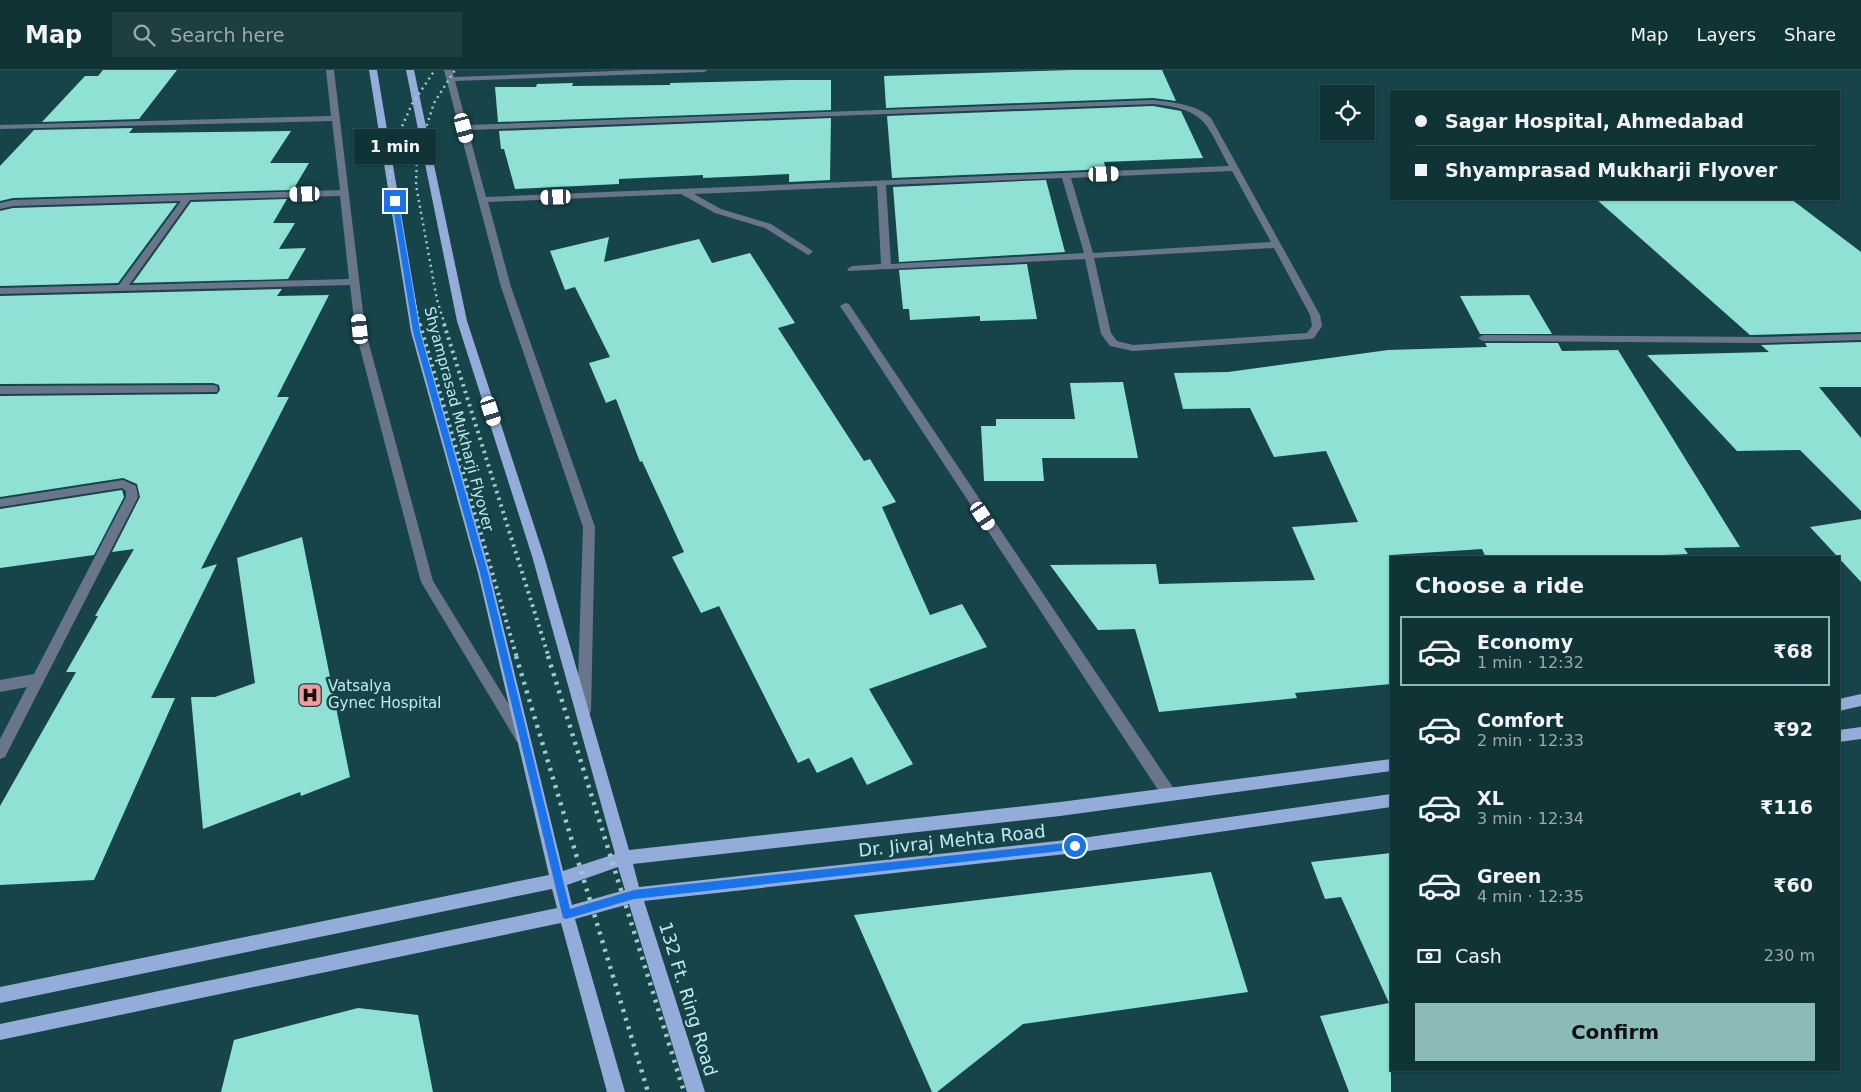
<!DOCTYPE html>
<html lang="en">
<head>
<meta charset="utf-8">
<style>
	body { margin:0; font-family:"DejaVu Sans",sans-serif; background:#1e3f42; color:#f1f3f6; height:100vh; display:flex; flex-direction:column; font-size:19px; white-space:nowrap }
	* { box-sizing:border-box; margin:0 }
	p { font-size:16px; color:#9caaad }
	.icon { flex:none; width:28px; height:28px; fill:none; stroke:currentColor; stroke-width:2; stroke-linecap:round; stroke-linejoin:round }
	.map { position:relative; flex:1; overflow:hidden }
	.details { position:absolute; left:1390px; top:486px; width:450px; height:515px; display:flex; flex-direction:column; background:#103336; border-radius:0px; box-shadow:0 1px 4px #0004,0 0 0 1px #304e51 }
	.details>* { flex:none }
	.hud { position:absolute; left:1390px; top:20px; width:450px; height:110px; border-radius:0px; box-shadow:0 1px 4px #0004,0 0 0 1px #304e51; display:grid; align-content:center; height:110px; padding:0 25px; background:#103336 }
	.controls { position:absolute; left:1320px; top:15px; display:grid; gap:10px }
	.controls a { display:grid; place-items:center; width:55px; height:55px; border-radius:0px; background:#103336; box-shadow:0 1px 4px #0004,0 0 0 1px #304e51; font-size:25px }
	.end { position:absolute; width:22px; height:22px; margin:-11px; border:6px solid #1a73e8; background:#fff; box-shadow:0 0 0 2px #fff }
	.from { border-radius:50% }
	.bubble { position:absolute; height:35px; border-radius:0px; background:#103336; box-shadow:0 1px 4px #0004,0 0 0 1px #304e51; font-size:16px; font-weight:800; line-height:35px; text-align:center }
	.car { position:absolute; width:15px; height:30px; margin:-15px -8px; border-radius:6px; box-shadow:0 0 4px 1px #0007; background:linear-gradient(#fff 24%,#345 0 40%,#fff 0 76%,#345 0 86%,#fff 0) }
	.hud b { display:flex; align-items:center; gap:18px; height:48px; font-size:19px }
	.hud b+b { border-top:1px solid #304e51 }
	.hud i { width:12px; height:12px; background:#f1f3f6 }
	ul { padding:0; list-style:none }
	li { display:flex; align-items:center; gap:15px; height:70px; margin:0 10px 8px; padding:0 15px; border:2px solid transparent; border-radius:0px }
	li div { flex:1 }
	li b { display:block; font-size:19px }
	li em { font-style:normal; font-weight:800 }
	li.active { border-color:#8bbbb9 }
	li>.icon { width:45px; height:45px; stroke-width:1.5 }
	h2 { padding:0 25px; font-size:22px; line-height:60px }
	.pay { display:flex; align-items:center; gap:12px; height:55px; padding:0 25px; font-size:19px }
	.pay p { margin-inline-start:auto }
	.action { display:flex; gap:10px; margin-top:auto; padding:10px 25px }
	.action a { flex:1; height:58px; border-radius:0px; background:#8bbbb9; color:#111; font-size:20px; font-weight:800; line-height:58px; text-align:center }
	header { display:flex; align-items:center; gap:30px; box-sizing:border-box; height:70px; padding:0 25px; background:#103336; border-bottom:1px solid #304e51 }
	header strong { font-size:24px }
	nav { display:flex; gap:28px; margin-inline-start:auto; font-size:18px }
	.search { width:350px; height:45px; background:#1e3f42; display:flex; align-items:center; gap:12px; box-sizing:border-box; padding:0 18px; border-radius:0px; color:#9caaad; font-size:19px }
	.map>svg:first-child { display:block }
	.building { fill:#8fe1d4 }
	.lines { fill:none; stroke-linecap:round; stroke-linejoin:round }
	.minor { fill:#69758b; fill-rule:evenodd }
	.major { fill:#94acd9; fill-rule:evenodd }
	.rail-far2 { stroke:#a0cacd; stroke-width:2.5; stroke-dasharray:2 4; stroke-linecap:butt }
	.rail-far1 { stroke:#a0cacd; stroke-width:4; stroke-dasharray:2.5 4.5; stroke-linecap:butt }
	.rail { stroke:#a0cacd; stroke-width:4.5; stroke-dasharray:3 6; stroke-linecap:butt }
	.route { fill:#1a73e8 }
	.labels { text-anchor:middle; stroke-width:5; stroke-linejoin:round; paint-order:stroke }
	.street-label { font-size:15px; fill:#c2eaed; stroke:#164448 }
	.poi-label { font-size:15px; fill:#c2eaed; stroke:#164448; text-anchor:start }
	.near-street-label { font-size:18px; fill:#c2eaed; stroke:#164448 }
</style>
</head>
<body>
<header>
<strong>Map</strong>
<div class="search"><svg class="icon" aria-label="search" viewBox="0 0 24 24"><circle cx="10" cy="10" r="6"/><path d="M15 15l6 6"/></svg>Search here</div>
<nav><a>Map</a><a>Layers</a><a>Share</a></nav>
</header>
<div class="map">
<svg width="1861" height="1022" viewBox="0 0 1861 1022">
	<rect width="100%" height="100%" fill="#164448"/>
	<!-- building -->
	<g class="building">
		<path d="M103,0H177L139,49L42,52L85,6H98Z"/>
		<path d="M1071,0H1162L1176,31L1153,28L886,38L884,6Z"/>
		<path d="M790,10H831V40L498,52L495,17H536L537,14L573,13L572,16L670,15V13Z"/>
		<path d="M1153,36L1181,41L1203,88L1104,92L1105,96L1086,100L892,108L887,46Z"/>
		<path d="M831,48L830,110L789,112V104L703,108V105L619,109V114L515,119L504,79H501L499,61Z"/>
		<path d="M133,58L129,63L291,61L270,93H309L293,120L13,128L0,131V96L34,60Z"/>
		<path d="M1046,110L1065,182L899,192L893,117Z"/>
		<path d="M287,129L273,153H295L279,179L306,178L288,209L133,213L191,132Z"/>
		<path d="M1596,129H1791L1861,182V262L1750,265Z"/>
		<path d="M177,133L118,213L0,216V141L13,138Z"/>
		<path d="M609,167L604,192L699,169L712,193L750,183L795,253L778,258L864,391L870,389L896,432L882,437L930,545L962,534L987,577L869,619L913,694L867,715L852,687L817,703L809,688L798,693L719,536L701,543L672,487L684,482L642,391L640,392L616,329L606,333L589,293L610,287L575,217L565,220L550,181Z"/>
		<path d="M1027,194L1037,249L980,251V246L910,250L909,239H903L899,200Z"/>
		<path d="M282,219L277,226L329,225L277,327H289L201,499L217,494L151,628H175L94,810L0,815V736L76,602H66L98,546H95L134,479L112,482L140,427L137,414L123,408L0,427V326L217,324L220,320L219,315L213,313L0,314V226Z"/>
		<path d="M1529,225L1552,264H1480L1460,226Z"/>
		<path d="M1861,272V317H1819L1861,368V441L1800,380L1737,381L1647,285L1769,282L1761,275Z"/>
		<path d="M1485,273H1558L1562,281L1618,280L1740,477L1684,478L1688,484L1595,488H1486L1482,479L1391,485V614L1295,623L1297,628L1159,642L1135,559L1098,560L1050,495L1156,494L1159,514L1315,510L1292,457L1358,452L1326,381L1274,387L1250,338L1183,339L1174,303L1228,302L1388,280L1487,277Z"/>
		<path d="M1123,312L1138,388H1042L1044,411H984L981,356H996V349H1075L1070,313Z"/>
		<path d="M122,420L124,427L94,485L0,498V439Z"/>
		<path d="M1861,449V512L1810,457Z"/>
		<path d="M302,467L350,707L301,726L300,722L203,759L191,627H215L255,613L237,488Z"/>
		<path d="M1391,783V1022H1349L1320,946L1389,933L1341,827L1325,829L1311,792Z"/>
		<path d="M1211,802L1248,922L1023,954L937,1022H932L854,845Z"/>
		<path d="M358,938L418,945L433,1022H221L234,970Z"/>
	</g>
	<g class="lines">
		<!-- minor -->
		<g class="minor">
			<path d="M326,0H334L365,259L433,511L527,664L529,668L527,672L522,674L517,672L421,512L355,259L350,215L0,224V218L119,215L181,131L13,136L0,139V133L13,130L340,120L332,51L0,59V55L331,46ZM340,126L349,209L129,215L190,130Z"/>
			<path d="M444,0H452L454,7L639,0H708L704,2L455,11L467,55L1153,30C1172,32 1196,34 1211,48L1320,245L1322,256L1314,268L1310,269L1133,281L1110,276L1101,264L1085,189L849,201L847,199L852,196L881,194L877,116L694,124L721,139L771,154L811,180L813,182L808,185L765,158L715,143L681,124L488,132L511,217L595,457L591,641L589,645L584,647L579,645L577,641L583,457L501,217ZM1153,34C1207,40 1205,52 1229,96L486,127L468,60ZM1232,101L1271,172L1093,183L1071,108ZM1062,108L1084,183L891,194L886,115ZM1274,178L1310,245L1312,256L1307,263L1133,275L1117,271L1111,263L1094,188Z"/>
			<path d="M845,233L849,234L1174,719L1176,724L1174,729L1169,731L1164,729L840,236Z"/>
			<path d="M1861,264V270L1762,273L1483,271L1478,268L1483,265L1762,267Z"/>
			<path d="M213,315L217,316L218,319L217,322L0,324V316Z"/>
			<path d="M123,410L136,416L138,427L5,687L0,689V669L27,617L0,622V610L34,604L126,427V421L122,418L0,437V429Z"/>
		</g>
		<!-- major -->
		<g class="major">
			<path d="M369,0H377L421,262L490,503L563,801L615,784L532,486L457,251L406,0H414L467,251L544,486L629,780L1060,732L1391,689V701L1060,746L633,794L639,817L1075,769L1391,724V737L1075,783L644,831L705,1022H687L629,834L575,849L625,1022H607L561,853L0,970V954L557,838L552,819L0,933V917L549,805L478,503L411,262ZM618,797L625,820L572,835L567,815Z"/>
			<path d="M1861,624V636L1839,641V629Z"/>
			<path d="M1861,657V669L1839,672V660Z"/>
		</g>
		<!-- rail-far2 -->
		<g class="rail-far2">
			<path d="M420,255L389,118L392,89L400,61L412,34L435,0"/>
			<path d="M445,255L437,230L416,115L417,86L434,33L455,0"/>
		</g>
		<!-- rail-far1 -->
		<g class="rail-far1">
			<path d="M420,254L517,588"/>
			<path d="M444,254L549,588"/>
		</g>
		<!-- rail -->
		<g class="rail">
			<path d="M516,586L648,1022"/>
			<path d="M548,586L684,1022"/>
		</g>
	</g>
	<!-- route -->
	<path class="route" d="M395,129L398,131L420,262L488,503L570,839L634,820L1075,772L1080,776L1079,779L634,829L566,849L563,848L480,503L413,262L392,131Z"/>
	<!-- icons -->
	<defs>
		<g id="hospital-square" transform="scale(1.25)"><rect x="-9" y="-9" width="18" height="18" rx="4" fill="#f59b97" stroke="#164448"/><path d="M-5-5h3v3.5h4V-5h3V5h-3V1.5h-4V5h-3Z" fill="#111"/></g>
	</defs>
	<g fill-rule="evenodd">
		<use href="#hospital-square" x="310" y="625"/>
	</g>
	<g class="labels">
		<!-- street labels -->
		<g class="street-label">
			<text transform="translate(459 349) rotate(75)" y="5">Shyamprasad Mukharji Flyover</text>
		</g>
		<!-- poi labels -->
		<g class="poi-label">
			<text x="328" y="621">Vatsalya<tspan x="328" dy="17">Gynec Hospital</tspan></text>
		</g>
		<!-- near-street labels -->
		<g class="near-street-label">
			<text transform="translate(952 771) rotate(-6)" y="6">Dr. Jivraj Mehta Road</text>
			<text transform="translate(688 929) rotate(73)" y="6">132 Ft. Ring Road</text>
		</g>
	</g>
</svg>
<div class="controls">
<a><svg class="icon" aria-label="locate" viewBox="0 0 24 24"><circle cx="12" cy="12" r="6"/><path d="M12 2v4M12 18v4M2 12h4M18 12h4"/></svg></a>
</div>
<i class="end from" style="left:1075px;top:776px"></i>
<i class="end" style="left:395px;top:131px"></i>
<div class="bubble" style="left:354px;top:59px;width:82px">1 min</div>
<i class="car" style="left:464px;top:58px;rotate:165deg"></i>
<i class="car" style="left:1104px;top:104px;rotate:88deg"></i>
<i class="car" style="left:305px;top:124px;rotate:268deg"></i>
<i class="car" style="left:556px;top:127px;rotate:268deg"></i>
<i class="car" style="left:360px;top:259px;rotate:354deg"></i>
<i class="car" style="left:491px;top:341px;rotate:162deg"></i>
<i class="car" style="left:983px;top:446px;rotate:146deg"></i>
<div class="hud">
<b><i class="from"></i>Sagar Hospital, Ahmedabad</b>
<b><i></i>Shyamprasad Mukharji Flyover</b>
</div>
<section class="details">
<h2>Choose a ride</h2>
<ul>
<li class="active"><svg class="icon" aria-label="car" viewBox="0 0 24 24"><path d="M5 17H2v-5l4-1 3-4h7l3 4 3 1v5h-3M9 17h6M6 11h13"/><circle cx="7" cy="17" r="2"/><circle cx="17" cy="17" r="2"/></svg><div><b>Economy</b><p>1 min · 12:32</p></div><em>₹68</em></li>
<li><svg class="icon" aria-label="car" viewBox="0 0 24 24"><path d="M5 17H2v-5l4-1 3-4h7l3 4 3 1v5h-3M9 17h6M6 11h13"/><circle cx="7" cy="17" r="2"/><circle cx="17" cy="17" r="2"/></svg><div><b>Comfort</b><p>2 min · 12:33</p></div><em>₹92</em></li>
<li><svg class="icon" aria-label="car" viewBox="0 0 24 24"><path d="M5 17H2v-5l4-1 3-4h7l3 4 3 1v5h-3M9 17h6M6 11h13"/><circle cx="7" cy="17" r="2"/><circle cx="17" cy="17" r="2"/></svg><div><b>XL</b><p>3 min · 12:34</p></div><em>₹116</em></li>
<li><svg class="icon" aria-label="car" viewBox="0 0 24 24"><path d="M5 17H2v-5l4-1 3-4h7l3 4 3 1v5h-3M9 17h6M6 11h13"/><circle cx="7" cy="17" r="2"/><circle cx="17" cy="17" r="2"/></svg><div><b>Green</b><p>4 min · 12:35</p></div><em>₹60</em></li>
</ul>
<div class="pay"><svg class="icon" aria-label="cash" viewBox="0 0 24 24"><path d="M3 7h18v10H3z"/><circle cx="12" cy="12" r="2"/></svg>Cash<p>230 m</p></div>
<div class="action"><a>Confirm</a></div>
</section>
</div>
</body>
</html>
